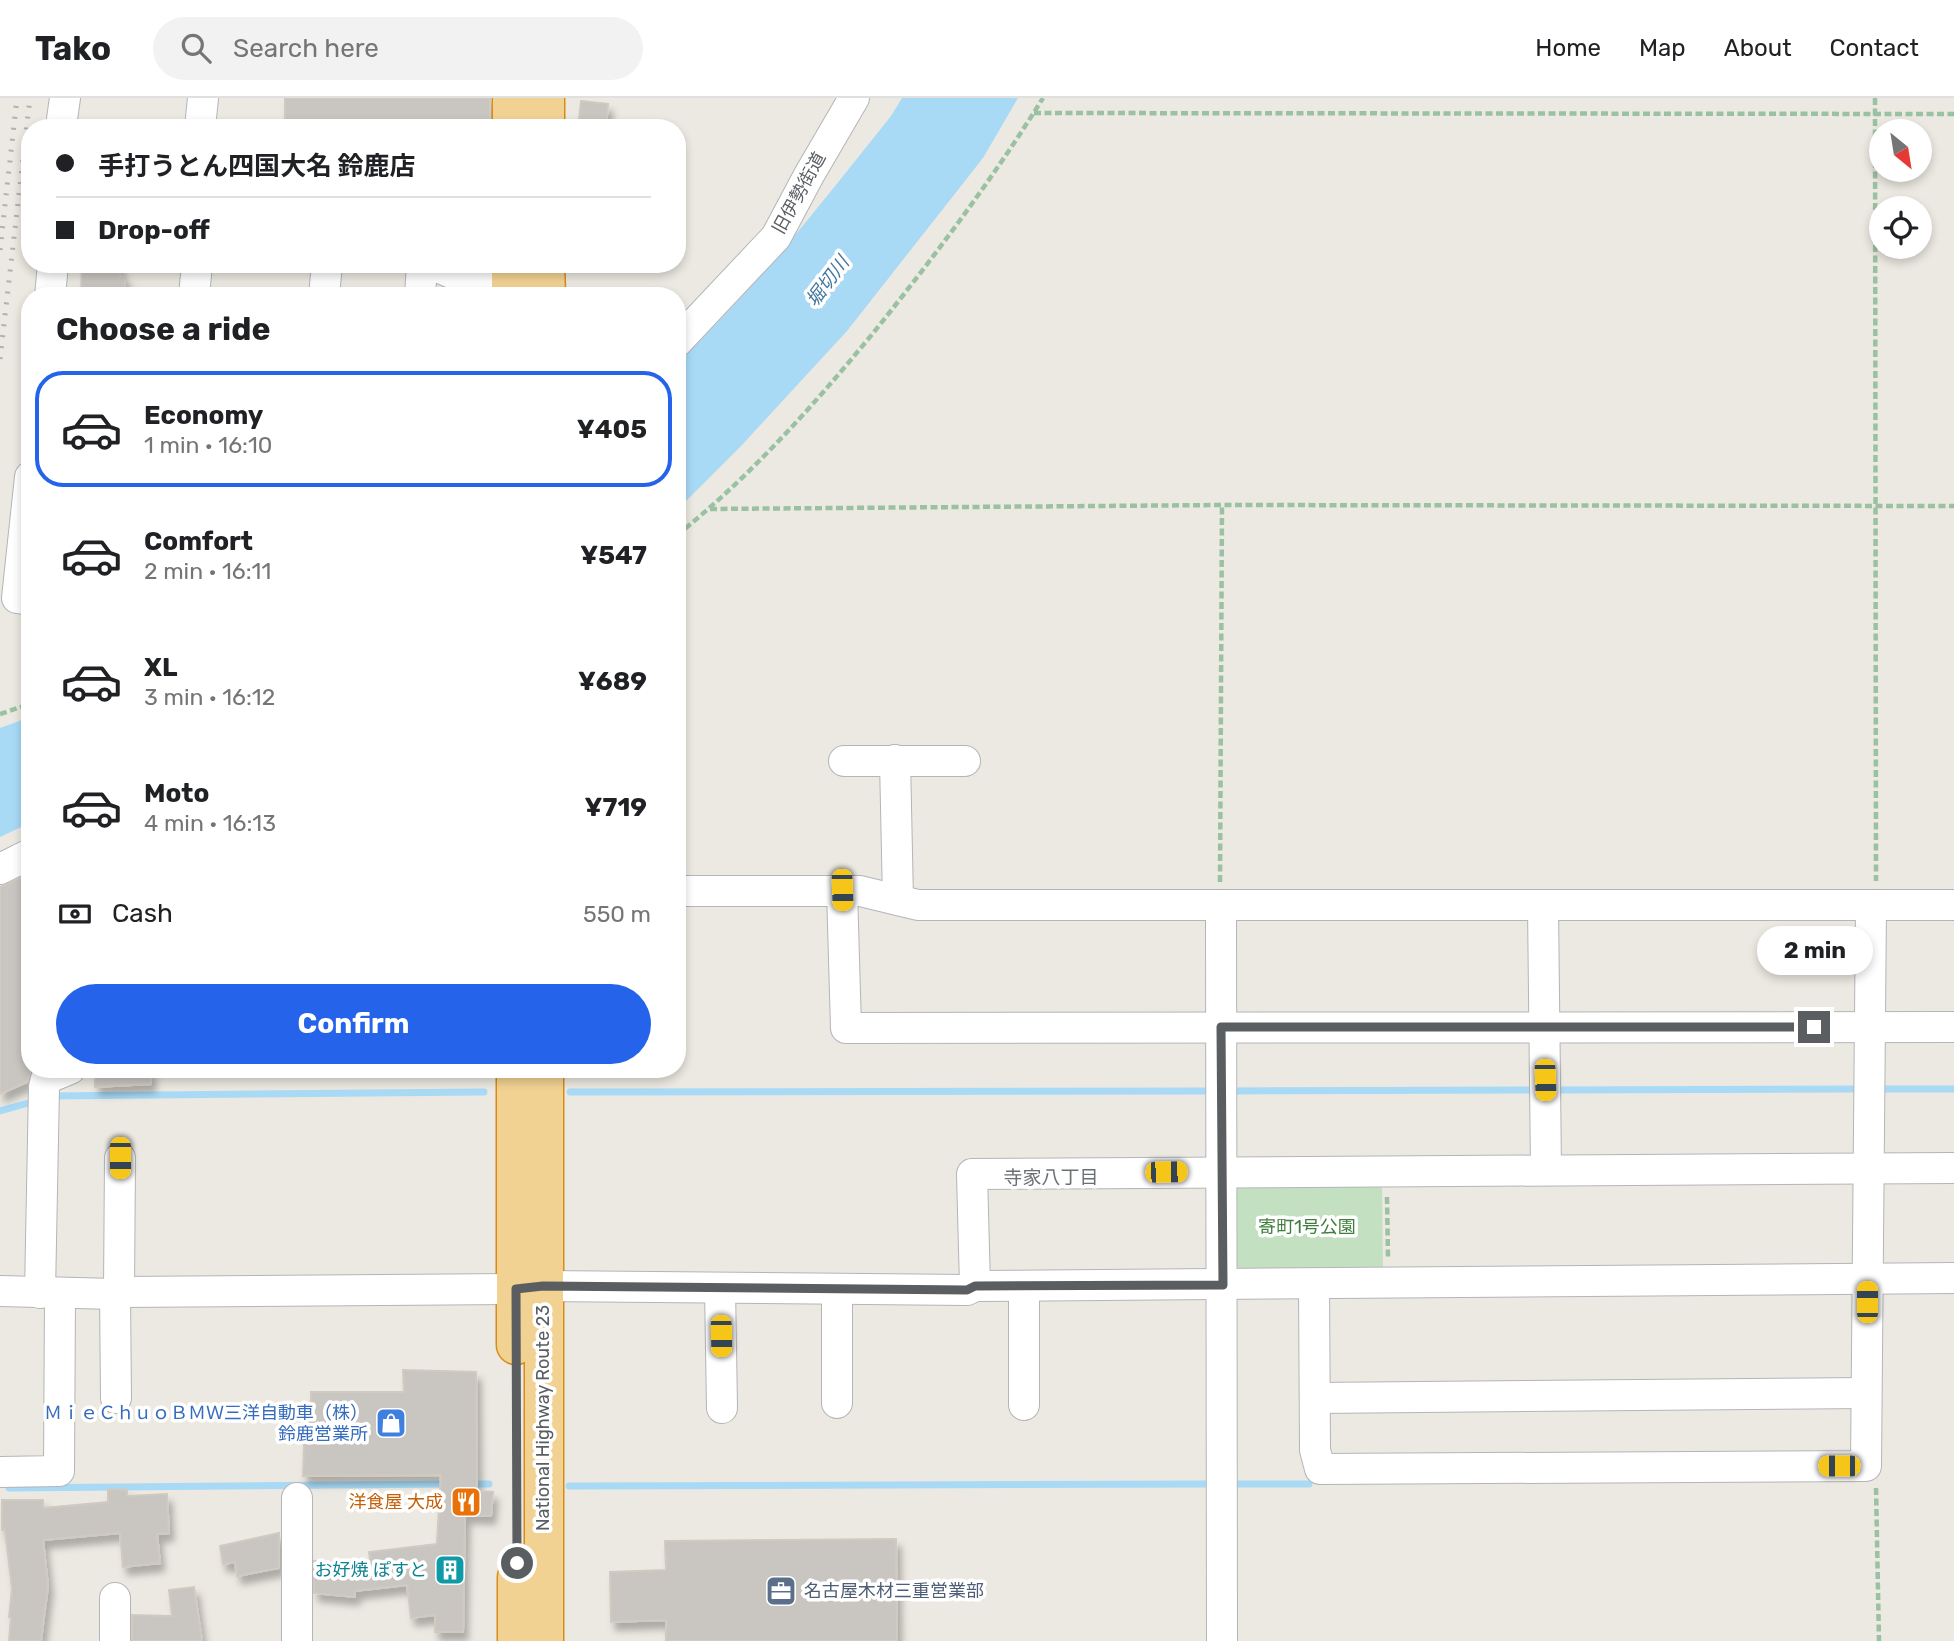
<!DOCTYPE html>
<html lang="en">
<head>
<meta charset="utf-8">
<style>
	body { margin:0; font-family:Rubik,"Noto Sans JP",sans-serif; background:#f2f2f2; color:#202124; height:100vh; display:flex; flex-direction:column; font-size:26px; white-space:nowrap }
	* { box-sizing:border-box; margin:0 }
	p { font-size:23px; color:#757577 }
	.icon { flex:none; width:38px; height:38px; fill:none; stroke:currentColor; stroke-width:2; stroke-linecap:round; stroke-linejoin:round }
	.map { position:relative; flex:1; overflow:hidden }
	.drawer { position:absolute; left:21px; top:189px; width:665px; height:791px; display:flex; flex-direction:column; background:#fff; border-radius:28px; box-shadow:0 4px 10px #0003 }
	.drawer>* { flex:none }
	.guide { position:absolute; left:21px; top:21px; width:665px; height:154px; border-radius:28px; box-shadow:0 4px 10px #0003; display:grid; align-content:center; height:154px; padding:0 35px; background:#fff }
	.needle { width:46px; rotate:150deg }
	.controls { position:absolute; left:1869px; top:21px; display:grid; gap:14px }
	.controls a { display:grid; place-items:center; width:63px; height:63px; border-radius:50%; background:#fff; box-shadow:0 4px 10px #0003; font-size:35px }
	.end { position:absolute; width:32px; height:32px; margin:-16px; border:9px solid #5a5e61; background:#fff; box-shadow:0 0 0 4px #fff }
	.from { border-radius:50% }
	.bubble { position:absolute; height:49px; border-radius:24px; background:#fff; box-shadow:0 4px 10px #0003; font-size:23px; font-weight:700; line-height:49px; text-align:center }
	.car { position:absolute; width:21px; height:42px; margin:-21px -10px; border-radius:9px; box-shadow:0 0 5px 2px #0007; background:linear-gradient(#f5c518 24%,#345 0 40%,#f5c518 0 76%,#345 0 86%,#f5c518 0) }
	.guide b { display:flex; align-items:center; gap:24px; height:66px; font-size:26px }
	.guide b+b { border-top:2px solid #e0e0e0 }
	.guide i { width:18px; height:18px; background:#202124 }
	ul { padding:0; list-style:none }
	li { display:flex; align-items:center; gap:21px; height:116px; margin:0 14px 10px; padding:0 21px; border:4px solid transparent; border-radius:28px }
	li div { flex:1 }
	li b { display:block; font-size:26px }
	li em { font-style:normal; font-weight:700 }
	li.active { border-color:#2563eb }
	li>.icon { width:63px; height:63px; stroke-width:1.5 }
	h2 { padding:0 35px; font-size:32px; line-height:84px }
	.pay { display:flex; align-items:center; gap:18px; height:77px; padding:0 35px; font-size:26px }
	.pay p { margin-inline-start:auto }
	.cta { display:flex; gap:14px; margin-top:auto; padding:14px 35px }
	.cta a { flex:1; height:80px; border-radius:42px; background:#2563eb; color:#fff; font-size:28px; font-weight:700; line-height:80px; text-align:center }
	header { display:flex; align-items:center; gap:42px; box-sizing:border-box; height:98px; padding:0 35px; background:#fff; border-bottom:2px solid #e0e0e0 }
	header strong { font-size:33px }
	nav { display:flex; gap:38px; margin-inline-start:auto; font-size:24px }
	.search { width:490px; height:63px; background:#f2f2f2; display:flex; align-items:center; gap:18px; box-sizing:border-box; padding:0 24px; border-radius:38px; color:#757577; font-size:26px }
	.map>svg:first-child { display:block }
	.green { fill:#c3e1c1 }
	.water { fill:#a8daf6 }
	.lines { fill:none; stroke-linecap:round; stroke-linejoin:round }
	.stream { stroke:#a8daf6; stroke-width:7 }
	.building { fill:#c9c5c1; stroke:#d0cac1; stroke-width:2; filter:url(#shadow) }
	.minor-casing { stroke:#b3b5b8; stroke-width:32 }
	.highway-casing { stroke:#d88b16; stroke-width:41 }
	.path { stroke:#9ac2a2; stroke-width:4.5; stroke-dasharray:7 3.5; stroke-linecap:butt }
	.minor { stroke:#fff; stroke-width:30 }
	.highway { stroke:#f2d293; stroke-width:38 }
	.rail { stroke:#b0b1b1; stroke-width:5; stroke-dasharray:2 9; stroke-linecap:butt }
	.route { stroke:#5a5e61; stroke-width:9 }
	.labels { text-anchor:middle; stroke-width:7; stroke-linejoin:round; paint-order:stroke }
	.street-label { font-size:18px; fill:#5a5e61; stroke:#fff }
	.park-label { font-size:18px; fill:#3f7e3c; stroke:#fff }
	.shop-label { font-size:18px; fill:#366cbe; stroke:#fff; text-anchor:end }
	.food-label { font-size:18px; fill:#c56008; stroke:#fff; text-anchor:end }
	.culture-label { font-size:18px; fill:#0d838f; stroke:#fff; text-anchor:end }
	.service-label { font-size:18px; fill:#4e5e75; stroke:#fff; text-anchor:start }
	.water-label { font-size:19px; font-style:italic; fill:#44779d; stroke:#fff }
	.neighbourhood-label { font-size:19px; fill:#6b7073; stroke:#fff }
</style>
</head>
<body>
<header>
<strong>Tako</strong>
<div class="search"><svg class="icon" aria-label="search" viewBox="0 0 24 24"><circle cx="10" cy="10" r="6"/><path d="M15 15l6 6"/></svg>Search here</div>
<nav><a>Home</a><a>Map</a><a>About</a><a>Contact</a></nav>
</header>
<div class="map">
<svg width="1954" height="1543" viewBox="0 0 1954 1543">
	<defs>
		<filter id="shadow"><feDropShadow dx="4.5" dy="8" stdDeviation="3.5" flood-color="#0004"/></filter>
	</defs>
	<rect width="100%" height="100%" fill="#ece9e2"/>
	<!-- green -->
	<path class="green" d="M1242,1081L1382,1082L1383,1176L1243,1175L1232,1162L1230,1094Z"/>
	<!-- water -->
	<g class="water">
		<path d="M902,0H1018L983,60L847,233L742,347L677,412V265C756,190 823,103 891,18Z"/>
		<path d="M30,619V725L0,739V630Z"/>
	</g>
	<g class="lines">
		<!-- stream -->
		<g class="stream">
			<path d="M1878,991H1954"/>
			<path d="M1552,992L1862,991"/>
			<path d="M1227,993L1537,992"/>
			<path d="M570,994L1215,993"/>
			<path d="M51,998L484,994"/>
			<path d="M0,1013L36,1003"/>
			<path d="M468,1386H489"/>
			<path d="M1229,1386H1309"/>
			<path d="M569,1388L1213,1386"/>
			<path d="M9,1390L450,1386"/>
		</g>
	</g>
	<!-- building -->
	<g class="building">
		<path d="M285,0H490V30H369V24L285,23Z"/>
		<path d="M581,3L608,6L606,30H578Z"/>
		<path d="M82,166H120V178H125V198H81Z"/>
		<path d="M30,776V975L27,984L0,996V789Z"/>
		<path d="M95,971H151V986L95,989Z"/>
		<path d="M403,1272L476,1274L477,1393L493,1394L491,1418L465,1417L463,1534H435V1517L411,1520L407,1487L355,1493V1499L314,1495V1463L371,1468L369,1454L437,1446L441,1377L303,1378L305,1320L311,1321V1294H404Z"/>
		<path d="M108,1391L127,1392V1398L167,1396L169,1435L157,1436L160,1465L123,1469L120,1435L43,1442L48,1488L41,1543H9L11,1520L9,1519L12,1491L5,1432H2V1402H43V1410L108,1404Z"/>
		<path d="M279,1435V1470L237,1478L235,1464L223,1466L220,1448Z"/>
		<path d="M896,1441L897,1543H666V1522L611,1524L610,1474L666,1472L665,1443Z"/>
		<path d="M194,1489L202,1543H132V1517L172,1518L169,1492Z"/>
	</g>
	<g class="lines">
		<!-- minor casing -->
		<g class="minor-casing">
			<g id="minor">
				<path d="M64,30L62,21L65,0"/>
				<path d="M200,30L203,0"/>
				<path d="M431,166L481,188L511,191"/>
				<path d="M50,198L53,166"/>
				<path d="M194,198L197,166"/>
				<path d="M324,198L327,166"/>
				<path d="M420,198L422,166"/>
				<path d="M677,244L776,139L809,77L854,0"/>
				<path d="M30,379L17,500L30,502"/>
				<path d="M895,662L898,802"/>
				<path d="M844,663H965"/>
				<path d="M0,771L30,756"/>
				<path d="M842,792L846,930L1954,929"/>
				<path d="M677,793H860L918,807H1954"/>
				<path d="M1221,807L1222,1543"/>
				<path d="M1543,808L1546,1072"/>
				<path d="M1314,1186L1315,1352L1320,1371L1866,1368L1871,807"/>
				<path d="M975,1188L972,1076L1954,1070"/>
				<path d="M1024,1189V1307"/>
				<path d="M720,1190L722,1310"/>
				<path d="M0,1193L115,1196L119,1194L516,1191L543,1188L967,1192L975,1188L1954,1180"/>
				<path d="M119,1194L120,1060"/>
				<path d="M40,1195L44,989L46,981L70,971"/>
				<path d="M115,1196L116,1300"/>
				<path d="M1316,1300L1866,1295"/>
				<path d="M837,1305V1191"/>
				<path d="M0,1374L59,1373L60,1196"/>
				<path d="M297,1400V1543"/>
				<path d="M115,1500V1543"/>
			</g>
		</g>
		<!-- highway casing -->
		<g class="highway-casing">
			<g id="highway">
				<path d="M512,30V0"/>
				<path d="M545,30V0"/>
				<path d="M545,166L546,198"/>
				<path d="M511,198V166"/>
				<path d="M516,971V1247"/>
				<path d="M517,1543V1479"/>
				<path d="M544,1543V971"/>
			</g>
		</g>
		<!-- path -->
		<g class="path">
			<path d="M1875,0L1876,783"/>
			<path d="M1034,15L1954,16"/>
			<path d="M710,411L1222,407L1954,408"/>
			<path d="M677,437C751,378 814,307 874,234C934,159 992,82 1043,0"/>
			<path d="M0,616L30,606"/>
			<path d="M1220,784L1222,407"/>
			<path d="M1387,1099L1388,1160"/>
			<path d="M1876,1390L1879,1543"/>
		</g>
		<!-- minor -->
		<use href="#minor" class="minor"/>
		<!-- highway -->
		<use href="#highway" class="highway"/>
		<!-- rail -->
		<g class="rail">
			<path d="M0,152L17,0"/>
			<path d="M0,261L30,0"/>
		</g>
	</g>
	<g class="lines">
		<!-- route -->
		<path class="route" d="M517,1465L516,1191L543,1188L967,1192L975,1188L1223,1187L1221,929H1814"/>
	</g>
	<!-- icons -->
	<defs>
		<g id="shop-square" transform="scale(1.575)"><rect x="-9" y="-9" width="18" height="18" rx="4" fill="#3f7fe0" stroke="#fff"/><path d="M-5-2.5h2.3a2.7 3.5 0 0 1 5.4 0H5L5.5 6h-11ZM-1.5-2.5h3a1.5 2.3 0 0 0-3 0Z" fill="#fff"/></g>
		<g id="restaurant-square" transform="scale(1.575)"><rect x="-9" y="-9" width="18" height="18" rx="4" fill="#e8710a" stroke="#fff"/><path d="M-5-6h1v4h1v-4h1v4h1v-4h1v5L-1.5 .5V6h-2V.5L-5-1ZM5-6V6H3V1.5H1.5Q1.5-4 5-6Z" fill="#fff"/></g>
		<g id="building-square" transform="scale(1.575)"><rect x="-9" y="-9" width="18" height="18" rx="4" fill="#0f9aa8" stroke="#fff"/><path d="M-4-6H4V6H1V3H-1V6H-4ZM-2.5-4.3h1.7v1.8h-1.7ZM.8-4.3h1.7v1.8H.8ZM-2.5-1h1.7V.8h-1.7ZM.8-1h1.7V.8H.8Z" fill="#fff"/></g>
		<g id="office-square" transform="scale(1.575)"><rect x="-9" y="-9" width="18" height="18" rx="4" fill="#5c6f8a" stroke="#fff"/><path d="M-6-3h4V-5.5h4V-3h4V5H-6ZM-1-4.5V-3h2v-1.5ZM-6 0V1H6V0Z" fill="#fff"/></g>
	</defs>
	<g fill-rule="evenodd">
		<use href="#shop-square" x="391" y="1325"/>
		<use href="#restaurant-square" x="466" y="1404"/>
		<use href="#building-square" x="450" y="1472"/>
		<use href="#office-square" x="781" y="1493"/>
	</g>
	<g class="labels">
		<!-- street labels -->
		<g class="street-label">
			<text transform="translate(799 95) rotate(-61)" y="6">旧伊勢街道</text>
			<text transform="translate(543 1320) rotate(-90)" y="6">National Highway Route 23</text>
		</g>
		<!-- park labels -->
		<g class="park-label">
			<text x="1307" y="1135">寄町1号公園</text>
		</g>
		<!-- shop labels -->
		<g class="shop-label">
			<text x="368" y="1321">ＭｉｅＣｈｕｏＢＭＷ三洋自動車（株）<tspan x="368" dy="21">鈴鹿営業所</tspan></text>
		</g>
		<!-- food labels -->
		<g class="food-label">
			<text x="443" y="1410">洋食屋 大成</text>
		</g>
		<!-- culture labels -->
		<g class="culture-label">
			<text x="427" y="1478">お好焼 ぽすと</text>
		</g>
		<!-- service labels -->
		<g class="service-label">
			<text x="804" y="1499">名古屋木材三重営業部</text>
		</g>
		<!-- water labels -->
		<g class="water-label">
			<text transform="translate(827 183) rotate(-53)" y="7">堀切川</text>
		</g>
		<!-- neighbourhood labels -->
		<g class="neighbourhood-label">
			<text x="1051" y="1086">寺家八丁目</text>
		</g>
	</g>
</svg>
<div class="controls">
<a><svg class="needle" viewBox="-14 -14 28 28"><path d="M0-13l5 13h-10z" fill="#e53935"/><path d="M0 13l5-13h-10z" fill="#757577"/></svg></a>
<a><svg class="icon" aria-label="locate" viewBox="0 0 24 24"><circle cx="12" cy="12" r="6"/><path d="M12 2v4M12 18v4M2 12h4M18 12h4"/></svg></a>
</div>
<i class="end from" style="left:517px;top:1465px"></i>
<i class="end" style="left:1814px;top:929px"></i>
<div class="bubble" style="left:1757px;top:828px;width:116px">2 min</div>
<i class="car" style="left:842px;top:792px;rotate:178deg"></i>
<i class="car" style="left:1545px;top:982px;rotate:178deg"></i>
<i class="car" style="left:120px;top:1060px;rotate:180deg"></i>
<i class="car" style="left:1166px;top:1074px;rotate:89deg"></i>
<i class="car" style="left:1867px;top:1204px;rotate:0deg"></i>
<i class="car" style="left:721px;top:1238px;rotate:179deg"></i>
<i class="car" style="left:1839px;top:1368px;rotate:270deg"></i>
<div class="guide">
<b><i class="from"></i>手打うとん四国大名 鈴鹿店</b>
<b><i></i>Drop-off</b>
</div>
<section class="drawer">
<h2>Choose a ride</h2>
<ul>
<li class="active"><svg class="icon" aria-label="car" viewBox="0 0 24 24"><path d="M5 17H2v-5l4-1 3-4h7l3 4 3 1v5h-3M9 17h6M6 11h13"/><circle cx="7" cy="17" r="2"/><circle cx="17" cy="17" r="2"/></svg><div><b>Economy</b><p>1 min · 16:10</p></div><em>¥405</em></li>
<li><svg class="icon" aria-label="car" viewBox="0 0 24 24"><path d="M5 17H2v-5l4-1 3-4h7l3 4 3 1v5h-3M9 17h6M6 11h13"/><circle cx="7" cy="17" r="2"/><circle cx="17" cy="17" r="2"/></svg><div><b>Comfort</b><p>2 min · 16:11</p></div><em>¥547</em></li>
<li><svg class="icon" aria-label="car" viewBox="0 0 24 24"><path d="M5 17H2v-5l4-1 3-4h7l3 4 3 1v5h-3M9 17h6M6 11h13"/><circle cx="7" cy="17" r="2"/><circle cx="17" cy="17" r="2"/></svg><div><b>XL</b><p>3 min · 16:12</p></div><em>¥689</em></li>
<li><svg class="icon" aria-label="car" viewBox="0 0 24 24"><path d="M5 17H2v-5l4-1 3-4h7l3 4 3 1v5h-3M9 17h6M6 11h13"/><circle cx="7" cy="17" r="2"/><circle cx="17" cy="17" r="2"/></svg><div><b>Moto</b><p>4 min · 16:13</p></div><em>¥719</em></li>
</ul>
<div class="pay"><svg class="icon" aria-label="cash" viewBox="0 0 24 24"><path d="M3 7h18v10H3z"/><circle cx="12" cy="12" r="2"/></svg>Cash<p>550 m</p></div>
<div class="cta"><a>Confirm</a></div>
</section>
</div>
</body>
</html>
